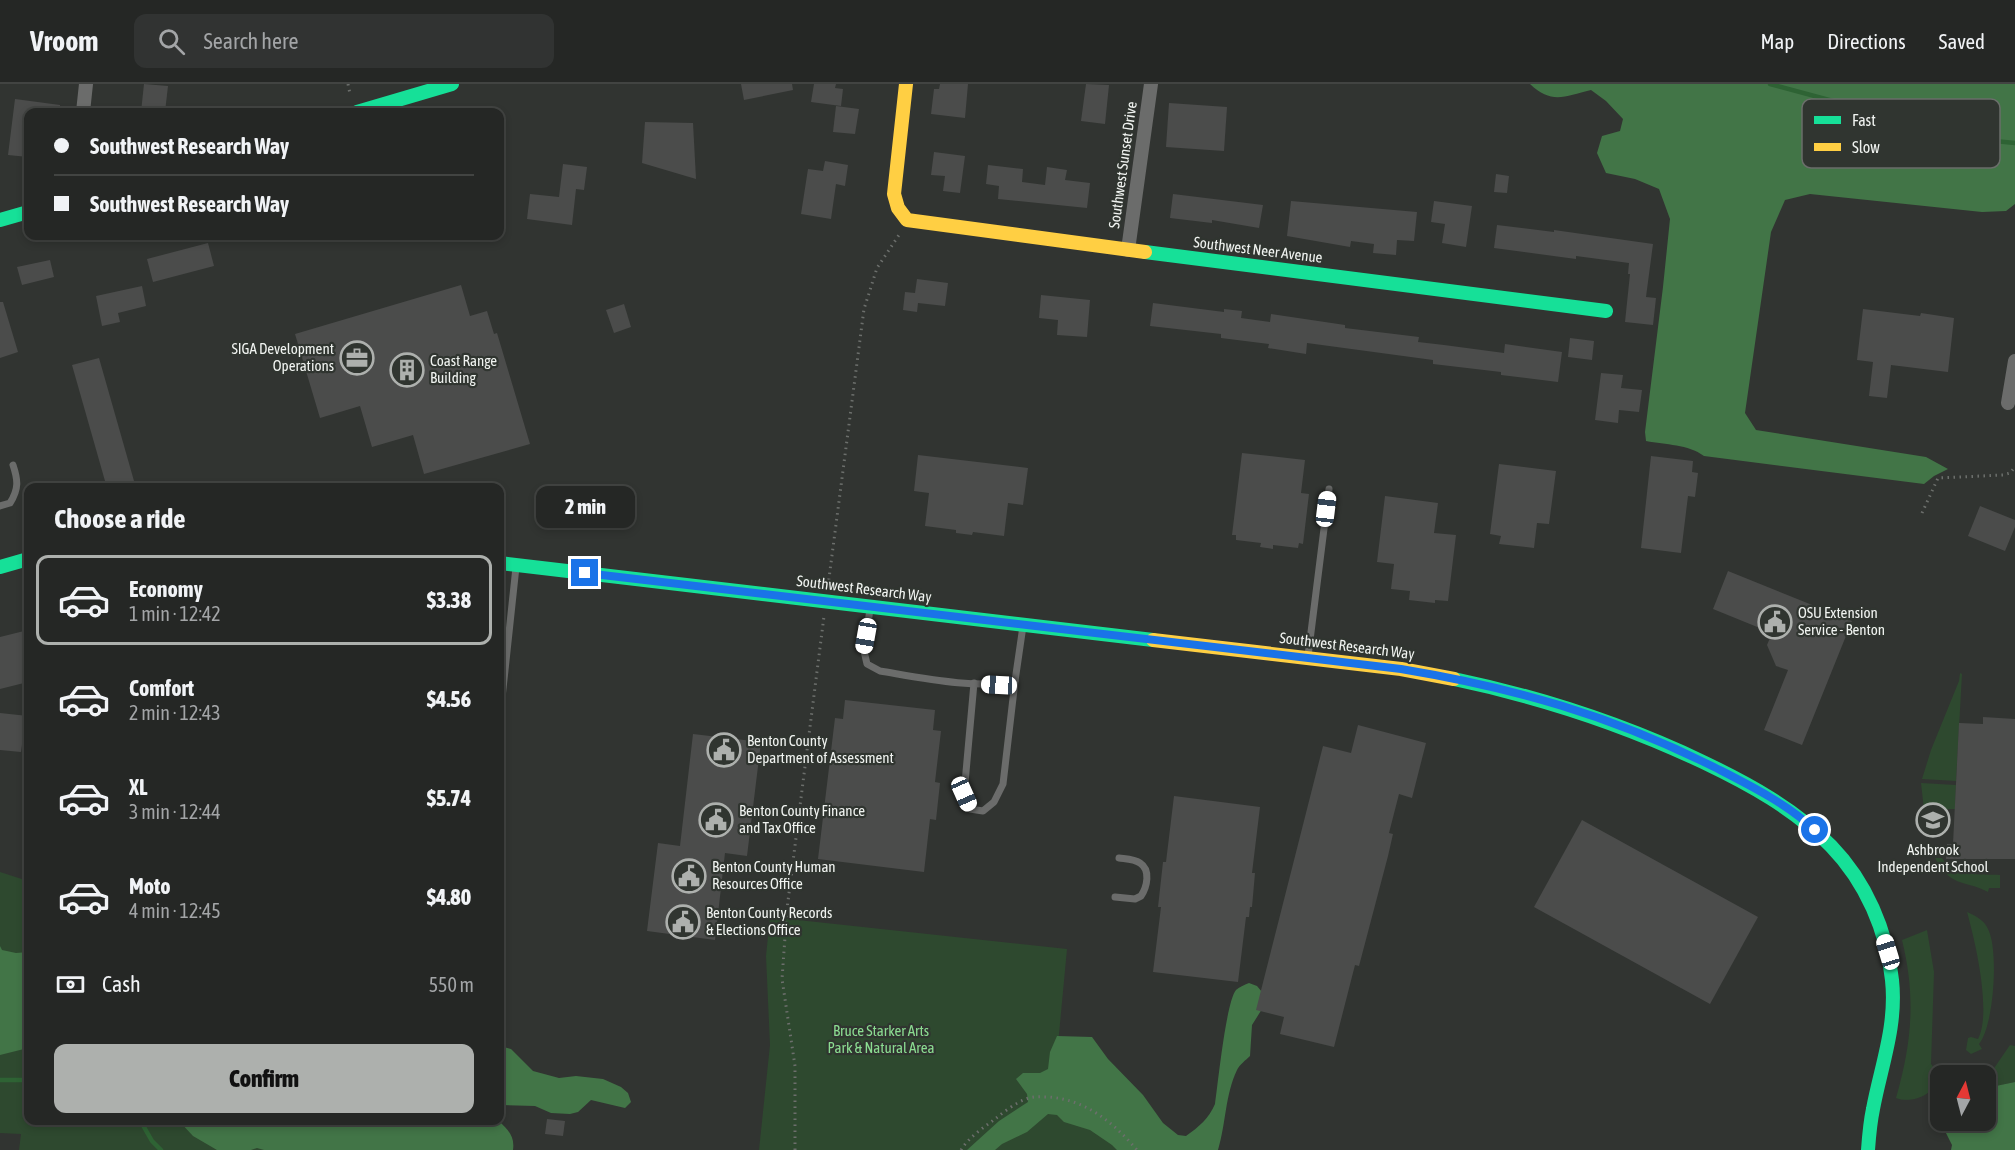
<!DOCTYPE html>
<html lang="en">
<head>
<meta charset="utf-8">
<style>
	body { margin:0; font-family:"Asap Condensed",sans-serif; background:#313332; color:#f1f3f6; height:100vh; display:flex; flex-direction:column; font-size:22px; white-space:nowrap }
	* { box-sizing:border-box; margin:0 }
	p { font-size:20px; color:#a3a5a7 }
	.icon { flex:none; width:33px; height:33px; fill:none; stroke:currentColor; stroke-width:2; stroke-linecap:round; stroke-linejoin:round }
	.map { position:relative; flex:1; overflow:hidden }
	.drawer { position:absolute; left:24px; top:399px; width:480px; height:642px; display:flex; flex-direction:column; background:#252725; border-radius:12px; box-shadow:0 3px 9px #0003,0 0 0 2px #424442 }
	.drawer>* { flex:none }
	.hud { position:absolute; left:24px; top:24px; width:480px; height:132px; border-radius:12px; box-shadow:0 3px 9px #0003,0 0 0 2px #424442; display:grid; align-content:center; height:132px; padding:0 30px; background:#252725 }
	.needle { width:39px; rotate:7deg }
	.tools { position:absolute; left:1930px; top:981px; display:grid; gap:12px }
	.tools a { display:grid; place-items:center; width:66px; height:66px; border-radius:12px; background:#252725; box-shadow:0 3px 9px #0003,0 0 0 2px #424442; font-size:30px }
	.end { position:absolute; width:27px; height:27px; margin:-14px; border:8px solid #1a73e8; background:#fff; box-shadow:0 0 0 3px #fff }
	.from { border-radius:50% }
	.bubble { position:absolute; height:42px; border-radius:12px; background:#252725; box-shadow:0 3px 9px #0003,0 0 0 2px #424442; font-size:20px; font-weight:800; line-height:42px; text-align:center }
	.car { position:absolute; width:18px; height:36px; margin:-18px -9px; border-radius:8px; box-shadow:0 0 4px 2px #0007; background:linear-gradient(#fff 24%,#345 0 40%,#fff 0 76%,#345 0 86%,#fff 0) }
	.hud b { display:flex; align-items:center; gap:21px; height:57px; font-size:22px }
	.hud b+b { border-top:2px solid #424442 }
	.hud i { width:15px; height:15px; background:#f1f3f6 }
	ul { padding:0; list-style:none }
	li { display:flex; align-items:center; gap:18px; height:90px; margin:0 12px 9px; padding:0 18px; border:3px solid transparent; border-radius:12px }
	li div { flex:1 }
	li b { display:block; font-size:22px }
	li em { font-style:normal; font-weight:800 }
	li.selected { border-color:#adb0ad }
	li>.icon { width:54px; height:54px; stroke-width:1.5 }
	h2 { padding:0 30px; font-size:27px; line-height:72px }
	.pay { display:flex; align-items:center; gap:15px; height:66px; padding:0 30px; font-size:22px }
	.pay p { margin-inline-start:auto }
	.button { display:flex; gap:12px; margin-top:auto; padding:12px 30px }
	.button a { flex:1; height:69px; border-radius:12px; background:#adb0ad; color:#111; font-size:24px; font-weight:800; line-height:69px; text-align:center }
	header { display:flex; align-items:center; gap:36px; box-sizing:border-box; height:84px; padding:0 30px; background:#252725; border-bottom:2px solid #424442 }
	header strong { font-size:28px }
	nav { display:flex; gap:33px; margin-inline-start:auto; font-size:21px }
	.search { width:420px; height:54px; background:#313332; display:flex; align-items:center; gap:15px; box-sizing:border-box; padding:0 21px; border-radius:12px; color:#a3a5a7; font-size:22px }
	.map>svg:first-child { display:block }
	.green { fill:#2e492f }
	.forest { fill:#427547 }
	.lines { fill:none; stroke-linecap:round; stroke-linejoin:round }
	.stream { stroke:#2e6334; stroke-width:4.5 }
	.building { fill:#4b4c4b }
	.path { stroke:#6c6f6c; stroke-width:3; stroke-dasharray:1.5 4.5; stroke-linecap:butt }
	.lane { stroke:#6b6c6b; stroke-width:7 }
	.street { stroke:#6b6c6b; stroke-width:14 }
	.fast { stroke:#16e098; stroke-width:14 }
	.slow { stroke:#ffcf43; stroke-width:14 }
	.route { stroke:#1a73e8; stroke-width:8 }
	.labels { text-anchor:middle; stroke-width:4.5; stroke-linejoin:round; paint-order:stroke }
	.street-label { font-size:15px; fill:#f0f3f0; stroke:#303530 }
	.poi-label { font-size:15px; fill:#f0f3f0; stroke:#303530; text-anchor:start }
	.park-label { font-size:15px; fill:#8bdc91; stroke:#303530 }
	.key { fill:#303530; stroke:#6a6e6a; stroke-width:1.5 }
	.key-label { font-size:16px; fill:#f0f3f0 }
</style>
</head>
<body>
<header>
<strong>Vroom</strong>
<div class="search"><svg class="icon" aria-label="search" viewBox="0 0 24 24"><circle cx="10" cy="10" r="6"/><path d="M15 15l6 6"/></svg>Search here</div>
<nav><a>Map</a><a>Directions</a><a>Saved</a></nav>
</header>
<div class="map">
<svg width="2015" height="1066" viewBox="0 0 2015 1066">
	<rect width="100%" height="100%" fill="#313431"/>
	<!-- green -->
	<g class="green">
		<path d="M1960,589L1962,590L1956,697L1922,695L1931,666L1959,597Z"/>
		<path d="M1921,699L1956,701L1955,725L1924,726Z"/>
		<path d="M1935,774H1942C1952,793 1982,790 2000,791V804H1989L1988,808C1963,795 1951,804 1935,774Z"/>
		<path d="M0,788L28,797V1036L472,1037L479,1066H19L21,1050L0,1049Z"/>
		<path d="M1967,828C1976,832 1984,836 1988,845C1999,866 1994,942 1979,960L1982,965L1971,970L1966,966L1968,954L1971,953L1978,955C1992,929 1975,856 1967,828Z"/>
		<path d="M770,833L1067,865L1056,982L1190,1066H759L770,961L766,872Z"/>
		<path d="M1927,846L1934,888L1931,980C1951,1003 1916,1022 1896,1014C1912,958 1916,913 1902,856Z"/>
		<path d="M2010,961L2015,962V998L1986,1004V996Z"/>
	</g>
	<!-- forest -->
	<g class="forest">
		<path d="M1530,0H2015V120L2006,127L1982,128L1810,110L1785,116L1771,148L1745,329L1756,346L1926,373L1948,385L1934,392L1924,400L1704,372C1688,360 1666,361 1646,357L1645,348L1663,203L1670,135L1659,105L1635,95L1606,89L1597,69L1602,52L1620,47L1623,35L1606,17L1591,6C1565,12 1552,21 1530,0Z"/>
		<path d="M0,862L2,866L16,869L28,868V964L0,971Z"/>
		<path d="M1249,899L1257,902L1262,908V925L1252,941L1250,972C1246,976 1239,981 1237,986C1225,1011 1226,1040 1218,1066H1117L1112,1061L1090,1046L1064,1038L1057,1031L1048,1030L1027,1048L1002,1060L995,1066H967L999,1037L1028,1018L1027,1010L1016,995L1023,989H1040L1048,985L1050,968L1057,952L1092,953L1108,975L1143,1011L1163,1039L1178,1051L1186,1052C1199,1043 1209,1034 1215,1020C1218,1000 1226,918 1236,906C1239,903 1244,901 1249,899Z"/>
		<path d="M500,962L511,965L533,987L559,994L576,992L603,995L621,1003L628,1009L631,1018L625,1024L591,1016L578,1028L570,1030L551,1029L535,1022L500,1021Z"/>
		<path d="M2015,998V1066H1951L1952,1061L1944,1045L1948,1037L1986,1036V1004Z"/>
		<path d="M179,1037H499C508,1046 515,1052 513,1066H264L257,1064L251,1066H217L193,1052Z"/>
	</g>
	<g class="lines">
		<!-- stream -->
		<g class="stream">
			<path d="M1770,0L1974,55L2015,59"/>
			<path d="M0,996H28"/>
			<path d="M140,1036L152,1057L161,1066"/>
		</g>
	</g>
	<!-- building -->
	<g class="building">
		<path d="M144,0L168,2L165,28H141Z"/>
		<path d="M741,0H792L793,6L744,16Z"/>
		<path d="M814,0H836L835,4L843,5L841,22L811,18Z"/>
		<path d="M940,0H968L965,34L931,30L934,5H939Z"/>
		<path d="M1086,0L1109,1L1105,40L1081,37Z"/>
		<path d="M15,15L60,21V28H28V73L8,71Z"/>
		<path d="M1169,19L1227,23L1224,67L1166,63Z"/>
		<path d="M836,22L859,25L855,50L833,48Z"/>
		<path d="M645,38L693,39L696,95L642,79Z"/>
		<path d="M934,68L965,72L960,109L943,107L945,92L931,91Z"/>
		<path d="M825,77L848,81L845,102L836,100L831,135L801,130L808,85L823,87Z"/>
		<path d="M563,80L587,83L584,106L576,105L572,141L527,135L530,110L559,113Z"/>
		<path d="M988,81L1023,85L1022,98L1045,101L1047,83L1067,86L1065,96L1090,99L1087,124L998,115L999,102L986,100Z"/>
		<path d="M1496,90L1509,92L1507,109L1494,108Z"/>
		<path d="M1173,110L1263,121L1259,144L1212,136V139L1170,134Z"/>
		<path d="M1291,117L1417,128L1414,157L1397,156L1396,171L1373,169L1374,160L1351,157L1350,163L1287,152Z"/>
		<path d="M1434,117L1472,122L1466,163L1442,159L1445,140L1431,138Z"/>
		<path d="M1497,141L1554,148V146L1653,160L1646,213L1656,214L1653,241L1625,238L1630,190H1628L1629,179L1576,172V175L1494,164Z"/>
		<path d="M208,159L214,182L153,198L147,175Z"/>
		<path d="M50,176L54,193L22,201L17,183Z"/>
		<path d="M917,195L948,199L945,222L918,219L917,228L903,226L905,208L915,209Z"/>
		<path d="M461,201L470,232L487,227L494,250L497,249L530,360L424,390L413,351L372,363L360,322L320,334L295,250Z"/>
		<path d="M142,202L146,222L118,229L120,238L102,242L96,212Z"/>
		<path d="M1041,211L1090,216L1087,253L1057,251L1058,236L1039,234Z"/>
		<path d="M0,218H3L18,268L0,274Z"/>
		<path d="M1153,219L1224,228V225L1242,227L1241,234L1270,238L1271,230L1345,241V244L1419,253L1418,258L1444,261L1504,269L1505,260L1562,268L1558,298L1501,291V288L1433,280V276L1307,259L1306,270L1268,264L1269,260L1221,254V250L1150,242Z"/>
		<path d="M624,220L631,243L614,249L606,226Z"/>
		<path d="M1863,225L1920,232L1921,229L1954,234L1948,288L1891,281L1887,314L1869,312L1873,278L1857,276Z"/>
		<path d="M1570,254L1594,257L1592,276L1568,273Z"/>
		<path d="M99,274L136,404H107L72,281Z"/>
		<path d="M1601,289L1623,291L1621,304L1642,306L1639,328L1619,326L1618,339L1595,336Z"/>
		<path d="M1242,369L1305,376L1301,409L1309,410L1303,460L1299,459L1298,464L1273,461V465L1260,463L1261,459L1236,456V451H1232Z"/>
		<path d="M918,371L1028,384L1023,421L1008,419L1004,452L973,448L972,451L956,449V446L925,442L929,409L914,407Z"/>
		<path d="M1651,372L1693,377L1692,388L1698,389L1695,413L1688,412L1681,469L1641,464Z"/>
		<path d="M1499,380L1556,387L1549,440L1537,439L1534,464L1499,460L1501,452L1490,450Z"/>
		<path d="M1385,412L1438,419L1434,449L1456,451L1448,517L1435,516V519L1409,516L1410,507L1391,505L1394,480L1377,478Z"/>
		<path d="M1980,422L2015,436V443L2005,467L1968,452Z"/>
		<path d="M1728,487L1852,537L1802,661L1764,646L1788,586L1776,582L1767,561L1772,549L1713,525Z"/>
		<path d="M28,546V598L0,605V553Z"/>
		<path d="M845,616L935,626L933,646L941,647L935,698L940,699L936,736L930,735L924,788L818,775L835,634L843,635Z"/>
		<path d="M0,629L28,632V654L23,653L21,668L0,666Z"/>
		<path d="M1983,633L2015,635V775H1946L1947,760H1953L1959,639L1983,640Z"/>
		<path d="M1358,641L1426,659L1412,714L1399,710L1389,749L1393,750L1388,772L1359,882L1355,881L1334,963L1280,950L1284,933L1256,926L1323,662L1351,669Z"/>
		<path d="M693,650L761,658L747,772L725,769L715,856L647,847L658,759L680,762Z"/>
		<path d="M1174,712L1260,723L1252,789H1255L1252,823H1250L1249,833H1246L1238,898L1153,888L1161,823H1158L1163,778H1166Z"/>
		<path d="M1582,736L1758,833L1710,920L1534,823Z"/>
		<path d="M547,1035L565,1037L563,1052L545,1050Z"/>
	</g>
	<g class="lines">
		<!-- path -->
		<g class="path">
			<path d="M348,0L350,10"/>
			<path d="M1922,429L1938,394L2003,391L2010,389L2015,383"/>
			<path d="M828,502L864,225L877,184L899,151"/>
			<path d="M795,1066V982L782,895L787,825L824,532"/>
			<path d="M961,1066C969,1053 983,1044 995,1035C1004,1028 1015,1019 1026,1015C1033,1012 1041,1013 1049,1013C1086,1016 1113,1038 1137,1066"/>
		</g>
		<!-- lane -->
		<g class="lane">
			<path d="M0,422L10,419C19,405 18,396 13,381"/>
			<path d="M870,525L864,567L867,580L880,587C917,593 979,606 1015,597L1023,542"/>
			<path d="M1308,572L1329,405"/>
			<path d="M974,599L964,710L970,725L983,727L994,718L1003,700L1015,597"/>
			<path d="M500,633L516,483"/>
			<path d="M1115,813L1135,815L1141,812C1147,803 1151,786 1140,779C1134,775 1126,775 1119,774"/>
		</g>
		<!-- street -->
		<g class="street">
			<path d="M83,28L86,0"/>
			<path d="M1128,166L1151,0"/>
			<path d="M2008,319L2015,277"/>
		</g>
		<!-- fast -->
		<g class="fast">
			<path d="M357,28L452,0"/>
			<path d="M0,136L28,128"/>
			<path d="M1145,168L1606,227"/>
			<path d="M500,479L1153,556"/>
			<path d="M0,483L28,475"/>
			<path d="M1454,595C1540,613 1623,640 1703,678C1749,700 1795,725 1831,762C1866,798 1887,847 1892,896C1897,942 1881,982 1873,1025C1870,1039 1869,1052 1868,1066"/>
		</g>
		<!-- slow -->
		<g class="slow">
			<path d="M906,0L894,110L898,124L907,136L1145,168"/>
			<path d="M1153,556L1401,585L1454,595"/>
		</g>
	</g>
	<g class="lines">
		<!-- route -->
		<path class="route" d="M585,489L1401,585C1515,604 1610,631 1714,683C1749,701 1786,719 1815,746"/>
	</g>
	<!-- icons -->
	<defs>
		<g id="office-ring" transform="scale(1.725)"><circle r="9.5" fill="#303530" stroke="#adb0ad" stroke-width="1.5"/><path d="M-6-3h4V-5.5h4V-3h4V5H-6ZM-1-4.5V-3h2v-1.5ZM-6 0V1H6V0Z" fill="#adb0ad"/></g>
		<g id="building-ring" transform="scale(1.725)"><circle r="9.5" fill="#303530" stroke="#adb0ad" stroke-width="1.5"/><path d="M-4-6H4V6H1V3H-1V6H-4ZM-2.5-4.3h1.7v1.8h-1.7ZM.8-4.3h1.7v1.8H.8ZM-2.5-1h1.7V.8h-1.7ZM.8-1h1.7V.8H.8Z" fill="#adb0ad"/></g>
		<g id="civic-ring" transform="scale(1.725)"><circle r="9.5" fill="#303530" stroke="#adb0ad" stroke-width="1.5"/><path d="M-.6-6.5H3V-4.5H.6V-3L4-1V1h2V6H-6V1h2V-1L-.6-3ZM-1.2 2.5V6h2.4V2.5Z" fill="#adb0ad"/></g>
		<g id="school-ring" transform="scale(1.725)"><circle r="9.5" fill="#303530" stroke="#adb0ad" stroke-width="1.5"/><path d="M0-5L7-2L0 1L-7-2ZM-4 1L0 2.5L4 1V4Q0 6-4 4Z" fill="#adb0ad"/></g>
	</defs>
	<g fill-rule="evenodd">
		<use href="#office-ring" x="357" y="274"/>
		<use href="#building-ring" x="407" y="286"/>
		<use href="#civic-ring" x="1775" y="538"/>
		<use href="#civic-ring" x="724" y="666"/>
		<use href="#civic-ring" x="716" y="736"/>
		<use href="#school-ring" x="1933" y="736"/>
		<use href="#civic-ring" x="689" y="792"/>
		<use href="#civic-ring" x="683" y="838"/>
	</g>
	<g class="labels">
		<!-- street labels -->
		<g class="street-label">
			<text transform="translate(1123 81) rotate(-82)" y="5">Southwest Sunset Drive</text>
			<text transform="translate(1258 166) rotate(7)" y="5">Southwest Neer Avenue</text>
			<text transform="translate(864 505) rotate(7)" y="5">Southwest Research Way</text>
			<text transform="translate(1347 562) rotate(7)" y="5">Southwest Research Way</text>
		</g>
		<!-- poi labels -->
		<g class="poi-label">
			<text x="334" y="270" text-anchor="end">SIGA Development<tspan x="334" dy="17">Operations</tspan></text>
			<text x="430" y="282">Coast Range<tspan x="430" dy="17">Building</tspan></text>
			<text x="1798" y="534">OSU Extension<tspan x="1798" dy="17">Service - Benton</tspan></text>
			<text x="747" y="662">Benton County<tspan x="747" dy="17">Department of Assessment</tspan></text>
			<text x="739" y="732">Benton County Finance<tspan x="739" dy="17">and Tax Office</tspan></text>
			<text x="1933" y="771" text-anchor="middle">Ashbrook<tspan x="1933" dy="17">Independent School</tspan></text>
			<text x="712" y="788">Benton County Human<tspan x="712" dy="17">Resources Office</tspan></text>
			<text x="706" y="834">Benton County Records<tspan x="706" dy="17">&amp; Elections Office</tspan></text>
		</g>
		<!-- park labels -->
		<g class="park-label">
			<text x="881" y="952">Bruce Starker Arts<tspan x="881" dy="17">Park &amp; Natural Area</tspan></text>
		</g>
	</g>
	<!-- legend -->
	<rect x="1802" y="15" width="198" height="69" rx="9" class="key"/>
	<rect x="1814" y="32" width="27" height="8" fill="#16e098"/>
	<rect x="1814" y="59" width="27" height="8" fill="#ffcf43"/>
	<g class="key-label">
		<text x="1852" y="42">Fast</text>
		<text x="1852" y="69">Slow</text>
	</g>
</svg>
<div class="tools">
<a><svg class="needle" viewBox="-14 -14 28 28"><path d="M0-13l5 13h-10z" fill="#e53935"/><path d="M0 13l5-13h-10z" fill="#a3a5a7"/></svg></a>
</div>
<i class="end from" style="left:1815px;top:746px"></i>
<i class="end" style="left:585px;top:489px"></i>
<div class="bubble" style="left:536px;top:402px;width:99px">2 min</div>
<i class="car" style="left:1326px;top:425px;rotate:7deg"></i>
<i class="car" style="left:866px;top:552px;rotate:190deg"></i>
<i class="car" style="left:999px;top:601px;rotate:273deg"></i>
<i class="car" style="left:964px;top:710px;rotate:156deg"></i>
<i class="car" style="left:1888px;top:868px;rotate:343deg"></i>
<div class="hud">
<b><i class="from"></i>Southwest Research Way</b>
<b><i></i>Southwest Research Way</b>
</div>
<section class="drawer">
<h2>Choose a ride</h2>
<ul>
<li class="selected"><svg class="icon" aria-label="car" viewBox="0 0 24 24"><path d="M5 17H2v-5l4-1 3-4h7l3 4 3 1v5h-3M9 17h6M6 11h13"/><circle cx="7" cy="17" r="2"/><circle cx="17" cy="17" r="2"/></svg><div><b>Economy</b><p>1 min · 12:42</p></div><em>$3.38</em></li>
<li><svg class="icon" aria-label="car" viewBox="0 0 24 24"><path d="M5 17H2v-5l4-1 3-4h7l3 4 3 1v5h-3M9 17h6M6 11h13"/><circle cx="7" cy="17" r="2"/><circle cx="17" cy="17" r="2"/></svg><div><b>Comfort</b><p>2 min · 12:43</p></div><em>$4.56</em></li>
<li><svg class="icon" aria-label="car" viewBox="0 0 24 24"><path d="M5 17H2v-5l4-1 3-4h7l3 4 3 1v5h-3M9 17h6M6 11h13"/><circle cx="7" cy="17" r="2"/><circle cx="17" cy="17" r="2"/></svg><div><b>XL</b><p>3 min · 12:44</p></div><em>$5.74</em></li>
<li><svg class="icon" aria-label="car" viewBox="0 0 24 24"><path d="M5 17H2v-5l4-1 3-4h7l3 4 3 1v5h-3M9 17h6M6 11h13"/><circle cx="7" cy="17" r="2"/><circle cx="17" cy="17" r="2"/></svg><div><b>Moto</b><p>4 min · 12:45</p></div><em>$4.80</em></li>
</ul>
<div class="pay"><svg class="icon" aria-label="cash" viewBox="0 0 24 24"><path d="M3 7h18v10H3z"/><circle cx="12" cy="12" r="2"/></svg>Cash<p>550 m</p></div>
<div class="button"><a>Confirm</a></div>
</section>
</div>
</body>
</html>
